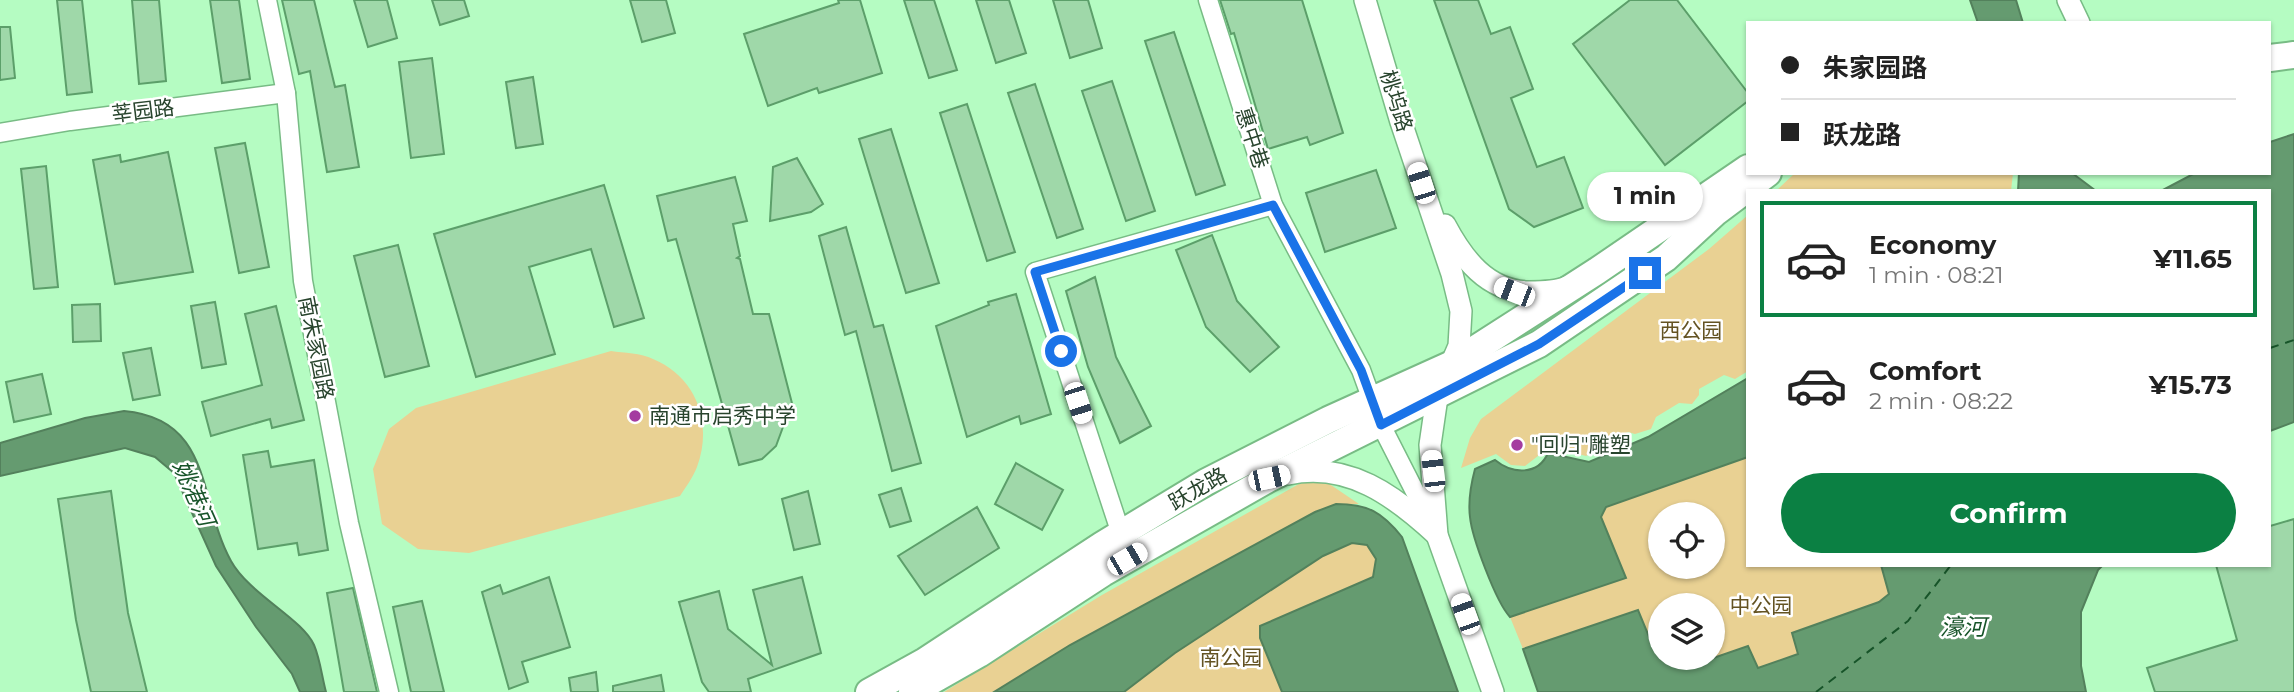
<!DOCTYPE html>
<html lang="en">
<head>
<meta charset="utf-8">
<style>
	body { margin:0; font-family:Montserrat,"Noto Sans SC",sans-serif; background:#f6f6f6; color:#222; height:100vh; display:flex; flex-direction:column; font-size:26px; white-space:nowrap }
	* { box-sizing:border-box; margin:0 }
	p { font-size:23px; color:#767676 }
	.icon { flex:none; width:38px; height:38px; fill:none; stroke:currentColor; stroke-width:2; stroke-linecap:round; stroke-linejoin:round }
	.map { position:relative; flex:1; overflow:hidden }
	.panel { position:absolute; left:1746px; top:189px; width:525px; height:378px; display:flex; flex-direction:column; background:#fff; border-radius:0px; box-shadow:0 2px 5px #0004 }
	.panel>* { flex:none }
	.top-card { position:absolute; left:1746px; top:21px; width:525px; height:154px; border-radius:0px; box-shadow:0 2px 5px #0004; display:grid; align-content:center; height:154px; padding:0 35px; background:#fff }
	.buttons { position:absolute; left:1648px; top:502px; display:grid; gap:14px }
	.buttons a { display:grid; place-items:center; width:77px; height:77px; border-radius:50%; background:#fff; box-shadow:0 2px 5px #0004; font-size:35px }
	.end { position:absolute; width:32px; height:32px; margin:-16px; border:9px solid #1a73e8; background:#fff; box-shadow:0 0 0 4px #fff }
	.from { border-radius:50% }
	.bubble { position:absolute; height:49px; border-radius:24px; background:#fff; box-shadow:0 2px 5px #0004; font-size:23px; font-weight:700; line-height:49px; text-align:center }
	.car { position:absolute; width:21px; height:42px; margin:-21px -10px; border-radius:9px; box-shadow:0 0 5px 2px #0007; background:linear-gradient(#fff 24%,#345 0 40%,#fff 0 76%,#345 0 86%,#fff 0) }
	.top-card b { display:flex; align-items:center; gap:24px; height:66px; font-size:26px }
	.top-card b+b { border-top:2px solid #e0e0e0 }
	.top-card i { width:18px; height:18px; background:#222 }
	ul { padding:12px 0 0; list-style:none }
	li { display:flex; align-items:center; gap:21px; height:116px; margin:0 14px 10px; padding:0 21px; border:4px solid transparent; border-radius:0px }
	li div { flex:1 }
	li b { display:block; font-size:26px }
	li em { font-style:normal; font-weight:700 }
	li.current { border-color:#0b8043 }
	li>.icon { width:63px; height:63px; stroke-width:1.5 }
	.primary-button { display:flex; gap:14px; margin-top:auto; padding:14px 35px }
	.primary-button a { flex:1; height:80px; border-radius:42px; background:#0b8043; color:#fff; font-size:28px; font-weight:700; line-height:80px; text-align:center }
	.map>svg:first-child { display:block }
	.green { fill:#e9d193; fill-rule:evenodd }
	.water { fill:#659b70; stroke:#53815c; stroke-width:2 }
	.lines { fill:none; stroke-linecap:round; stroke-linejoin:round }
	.ferry { stroke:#175429; stroke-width:2; stroke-dasharray:9 7; stroke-linecap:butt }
	.building { fill:#9fd8a9; stroke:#5c9f6a; stroke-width:2 }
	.minor-casing { stroke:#78bc85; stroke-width:21 }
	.tertiary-casing { stroke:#78bc85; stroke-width:24 }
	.primary-casing { stroke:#78bc85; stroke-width:30 }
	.minor { stroke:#fff; stroke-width:18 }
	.tertiary { stroke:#fff; stroke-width:21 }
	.primary { stroke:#fff; stroke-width:26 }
	.route { stroke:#1a73e8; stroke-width:9 }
	.poi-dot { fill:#a43ca0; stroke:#fff; stroke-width:2.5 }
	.labels { text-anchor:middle; stroke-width:5; stroke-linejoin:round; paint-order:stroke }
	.street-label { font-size:21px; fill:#28442d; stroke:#fff }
	.park-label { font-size:21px; fill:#645322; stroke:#fff }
	.poi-label { font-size:21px; fill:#28442d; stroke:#fff; text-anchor:start }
	.water-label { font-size:23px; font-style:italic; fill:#175429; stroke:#fff }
</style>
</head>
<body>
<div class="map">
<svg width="2294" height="692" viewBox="0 0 2294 692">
	<rect width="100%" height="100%" fill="#b5fcc2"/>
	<!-- green -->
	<g class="green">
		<path d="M1795,173H2013L2011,191H1776Z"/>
		<path d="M1748,215V371L1735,379L1724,375L1699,389V395L1692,404L1679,403L1656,417L1651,429L1635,434L1628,432L1586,456L1541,444L1538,456L1525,466L1511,465L1496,454L1461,468L1470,438L1481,419L1709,249Z"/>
		<path d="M611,351C624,353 641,353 653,359C697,377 713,424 697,467C693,477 686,487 680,496L469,553L418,549L382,524L373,469L389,429L416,408Z"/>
		<path d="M1748,457V565H1881L1889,594L1878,603L1792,633L1798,654L1757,668L1748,646L1699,663L1671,664L1665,658H1713V606H1661V653L1652,644L1638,610L1523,649L1510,617L1626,578L1601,517L1606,507ZM1661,514H1713V567H1661Z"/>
		<path d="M1306,480L1325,481L1359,504H1336L1070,645L994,692H944L1102,595Z"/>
		<path d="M1352,543L1367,545L1376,559L1373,577L1261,626L1260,638L1282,692H1124L1175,653L1323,556Z"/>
	</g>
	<!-- water -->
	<g class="water">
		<path d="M1970,0H2016L2023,23H1978Z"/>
		<path d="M2294,134V422L2270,431V191H2161L2195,173H2270V142Z"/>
		<path d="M2019,173H2072L2096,191H2018Z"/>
		<path d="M1748,378V457L1606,507L1601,517L1626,578L1510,617C1496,602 1472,538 1470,517C1468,501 1471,484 1475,469L1495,460C1512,474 1538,476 1548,453L1589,462L1648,437Z"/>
		<path d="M124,411C214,419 198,502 231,561C249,594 303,619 314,645C320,659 322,677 326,692H300L292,674L256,627L216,566L174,473L155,457L125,448L0,476V443L85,418Z"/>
		<path d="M1336,504C1368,504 1382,512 1402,537L1458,692H1282L1260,638V626L1373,577L1376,559L1367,545L1352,543L1323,556L1175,653L1124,692H994L1070,645L1315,512Z"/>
		<path d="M1881,565H2103L2098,570L2081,612V666L2086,692H1538L1523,649L1638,610L1652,644L1661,653V658L1671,664L1699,663L1748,646L1758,668L1798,654L1792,633L1879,602L1889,594Z"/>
	</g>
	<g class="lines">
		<!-- ferry -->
		<g class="ferry">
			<path d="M2270,348L2294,340"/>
			<path d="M1816,692L1908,621L1951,565"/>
		</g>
	</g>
	<!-- building -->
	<g class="building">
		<path d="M57,0H82L92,92L67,95Z"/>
		<path d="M132,0H159L166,81L139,84Z"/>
		<path d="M210,0H239L250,79L222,83Z"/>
		<path d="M282,0H314L335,87L345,85L359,167L327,172L310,71L299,74Z"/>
		<path d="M354,0H387L397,38L368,47Z"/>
		<path d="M432,0H464L469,16L440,25Z"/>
		<path d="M630,0H666L675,33L642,42Z"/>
		<path d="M838,0H860L882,73L819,93L817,88L768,106L744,34L839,3Z"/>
		<path d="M904,0H934L957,70L929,78Z"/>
		<path d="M976,0H1009L1026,53L996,63Z"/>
		<path d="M1053,0H1088L1102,48L1070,58Z"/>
		<path d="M1220,0H1302L1343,133L1310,145L1307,137L1268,149L1234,33L1231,34Z"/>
		<path d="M1434,0H1478L1491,34L1510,27L1533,89L1511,98L1537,167L1564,157L1583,208L1534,227L1509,209Z"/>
		<path d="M1630,0H1677L1748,93V101L1665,165L1573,44Z"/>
		<path d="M0,27H10L15,78L0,80Z"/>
		<path d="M1174,32L1225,185L1196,195L1145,41Z"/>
		<path d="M432,58L444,154L411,158L399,62Z"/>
		<path d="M533,77L543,144L516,148L506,82Z"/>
		<path d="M1112,81L1155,211L1126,221L1082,91Z"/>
		<path d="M1035,84L1083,229L1057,238L1008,93Z"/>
		<path d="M967,104L1015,252L987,261L940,113Z"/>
		<path d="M891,129L939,283L906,293L859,139Z"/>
		<path d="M245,143L269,267L239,273L215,148Z"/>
		<path d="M168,152L193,272L115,284L93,160L120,155L121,162Z"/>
		<path d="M797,158L823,204L811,212L770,221L773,167Z"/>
		<path d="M46,166L58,287L34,289L21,169Z"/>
		<path d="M1376,170L1396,228L1325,252L1306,193Z"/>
		<path d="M735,177L747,221L733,224L740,256L737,258L740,259L753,314H769L794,411L780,415L783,427L776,446L762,459L739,465L676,239L668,241L657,196Z"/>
		<path d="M604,185L644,318L614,327L591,249L529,267L555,354L476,377L434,234Z"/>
		<path d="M846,227L874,327L883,325L921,463L892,471L856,331L845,335L819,236Z"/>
		<path d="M1212,235L1237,301L1279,347L1250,372L1206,327L1176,250Z"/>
		<path d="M398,245L429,366L385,377L354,256Z"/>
		<path d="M1095,277L1116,357L1151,426L1120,443L1088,367L1066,291Z"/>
		<path d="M1016,294L1051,414L1021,424L1019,416L967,437L936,326L989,305L988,302Z"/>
		<path d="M215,302L226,364L202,368L191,306Z"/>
		<path d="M100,304L101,341L73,342L72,305Z"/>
		<path d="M276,306L304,420L272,428L270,419L211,436L202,402L262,385L245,314Z"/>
		<path d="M151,348L160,395L133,400L123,353Z"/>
		<path d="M42,374L51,414L14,422L6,382Z"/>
		<path d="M268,451L271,467L314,460L328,550L299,555L297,543L258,549L243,455Z"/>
		<path d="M1016,463L1063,490L1042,530L995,504Z"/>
		<path d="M901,488L911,521L890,527L879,495Z"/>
		<path d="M111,491L128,613L147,692H91L76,620L58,499Z"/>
		<path d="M808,491L820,544L794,550L782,499Z"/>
		<path d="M977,507L999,548L925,595L898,556Z"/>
		<path d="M2294,519V692H2155L2147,668L2237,640L2216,565H2270V526Z"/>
		<path d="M549,577L570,647L522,662L528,682L509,689L482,592L500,585L503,594Z"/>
		<path d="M802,577L821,653L748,679L751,692H709L702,682L679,602L719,591L728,629L772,665L753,590Z"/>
		<path d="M353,588L377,692H344L327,593Z"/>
		<path d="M422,601L444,692H411L393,607Z"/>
		<path d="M596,672L598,692H571L569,678Z"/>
		<path d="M661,675L664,692H613V686Z"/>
	</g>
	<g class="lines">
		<!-- minor casing -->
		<g class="minor-casing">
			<g id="minor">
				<path d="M267,0L286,93L303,281L349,523L389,692"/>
				<path d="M1208,0L1273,205L1361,370L1381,425L1434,529"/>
				<path d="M0,133L70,121L286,93"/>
				<path d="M1121,534L1035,272L1273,205"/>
			</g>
		</g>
		<!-- tertiary casing -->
		<g class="tertiary-casing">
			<g id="tertiary">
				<path d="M1365,0L1401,122L1452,274L1461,311L1459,346L1437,397L1430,445L1437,535L1493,692"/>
				<path d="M2068,0L2079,23"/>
				<path d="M1445,225C1463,259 1487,291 1529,292C1541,292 1556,292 1567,287"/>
				<path d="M1288,474C1348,461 1395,496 1437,535"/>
			</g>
		</g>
		<!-- primary casing -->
		<g class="primary-casing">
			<g id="primary">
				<path d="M2270,58L2294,55"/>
				<path d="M869,692L925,661L1102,545L1206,482L1328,420L1452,364L1597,271L1748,168"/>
				<path d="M912,692L979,654L1103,573L1270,478L1539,344L1666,258L1716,212L1768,173"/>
			</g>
		</g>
		<!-- minor -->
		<use href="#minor" class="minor"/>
		<!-- tertiary -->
		<use href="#tertiary" class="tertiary"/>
		<!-- primary -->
		<use href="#primary" class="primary"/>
	</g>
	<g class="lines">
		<!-- route -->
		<path class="route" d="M1061,351L1035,272L1273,205L1361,370L1381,425L1539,344L1645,273"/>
	</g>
	<!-- markers -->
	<g class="poi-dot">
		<circle cx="635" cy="416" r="7"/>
		<circle cx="1517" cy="445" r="7"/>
	</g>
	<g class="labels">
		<!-- street labels -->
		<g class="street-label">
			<text transform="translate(1396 101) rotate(73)" y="7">桃坞路</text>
			<text transform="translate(143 111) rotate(-7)" y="7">莘园路</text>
			<text transform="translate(1252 138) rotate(72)" y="7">惠中巷</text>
			<text transform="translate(316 348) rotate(79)" y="7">南朱家园路</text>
			<text transform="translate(1198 489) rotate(-30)" y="7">跃龙路</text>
		</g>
		<!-- park labels -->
		<g class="park-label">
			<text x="1691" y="338">西公园</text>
			<text x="1761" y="613">中公园</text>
			<text x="1231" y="665">南公园</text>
		</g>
		<!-- poi labels -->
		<g class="poi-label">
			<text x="649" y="423">南通市启秀中学</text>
			<text x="1531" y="452">"回归"雕塑</text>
		</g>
		<!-- water labels -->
		<g class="water-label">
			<text transform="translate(194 493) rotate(66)" y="8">姚港河</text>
			<text x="1963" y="635">濠河</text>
		</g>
	</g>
</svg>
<div class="buttons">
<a><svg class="icon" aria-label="locate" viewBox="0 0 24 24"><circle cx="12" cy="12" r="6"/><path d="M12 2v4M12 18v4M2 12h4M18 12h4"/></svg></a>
<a><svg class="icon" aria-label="layers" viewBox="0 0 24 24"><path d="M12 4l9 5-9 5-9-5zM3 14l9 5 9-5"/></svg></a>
</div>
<i class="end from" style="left:1061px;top:351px"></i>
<i class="end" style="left:1645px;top:273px"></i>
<div class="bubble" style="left:1587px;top:172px;width:116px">1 min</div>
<i class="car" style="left:1421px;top:183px;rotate:342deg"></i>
<i class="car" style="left:1514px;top:292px;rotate:291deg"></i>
<i class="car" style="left:1078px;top:403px;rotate:162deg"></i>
<i class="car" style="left:1433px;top:471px;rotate:353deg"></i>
<i class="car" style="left:1269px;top:478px;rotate:78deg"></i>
<i class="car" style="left:1127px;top:559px;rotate:60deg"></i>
<i class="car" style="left:1465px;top:614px;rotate:340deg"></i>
<div class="top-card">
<b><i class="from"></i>朱家园路</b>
<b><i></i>跃龙路</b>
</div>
<section class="panel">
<ul>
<li class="current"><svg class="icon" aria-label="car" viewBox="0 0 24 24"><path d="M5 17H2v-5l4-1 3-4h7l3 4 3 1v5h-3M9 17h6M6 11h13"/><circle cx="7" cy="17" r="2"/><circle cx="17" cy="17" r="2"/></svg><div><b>Economy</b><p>1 min · 08:21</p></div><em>¥11.65</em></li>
<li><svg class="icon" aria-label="car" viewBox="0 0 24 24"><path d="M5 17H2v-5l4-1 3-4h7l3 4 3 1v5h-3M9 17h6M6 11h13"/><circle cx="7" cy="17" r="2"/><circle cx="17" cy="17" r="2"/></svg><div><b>Comfort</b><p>2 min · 08:22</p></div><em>¥15.73</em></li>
</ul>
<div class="primary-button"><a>Confirm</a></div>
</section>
</div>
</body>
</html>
